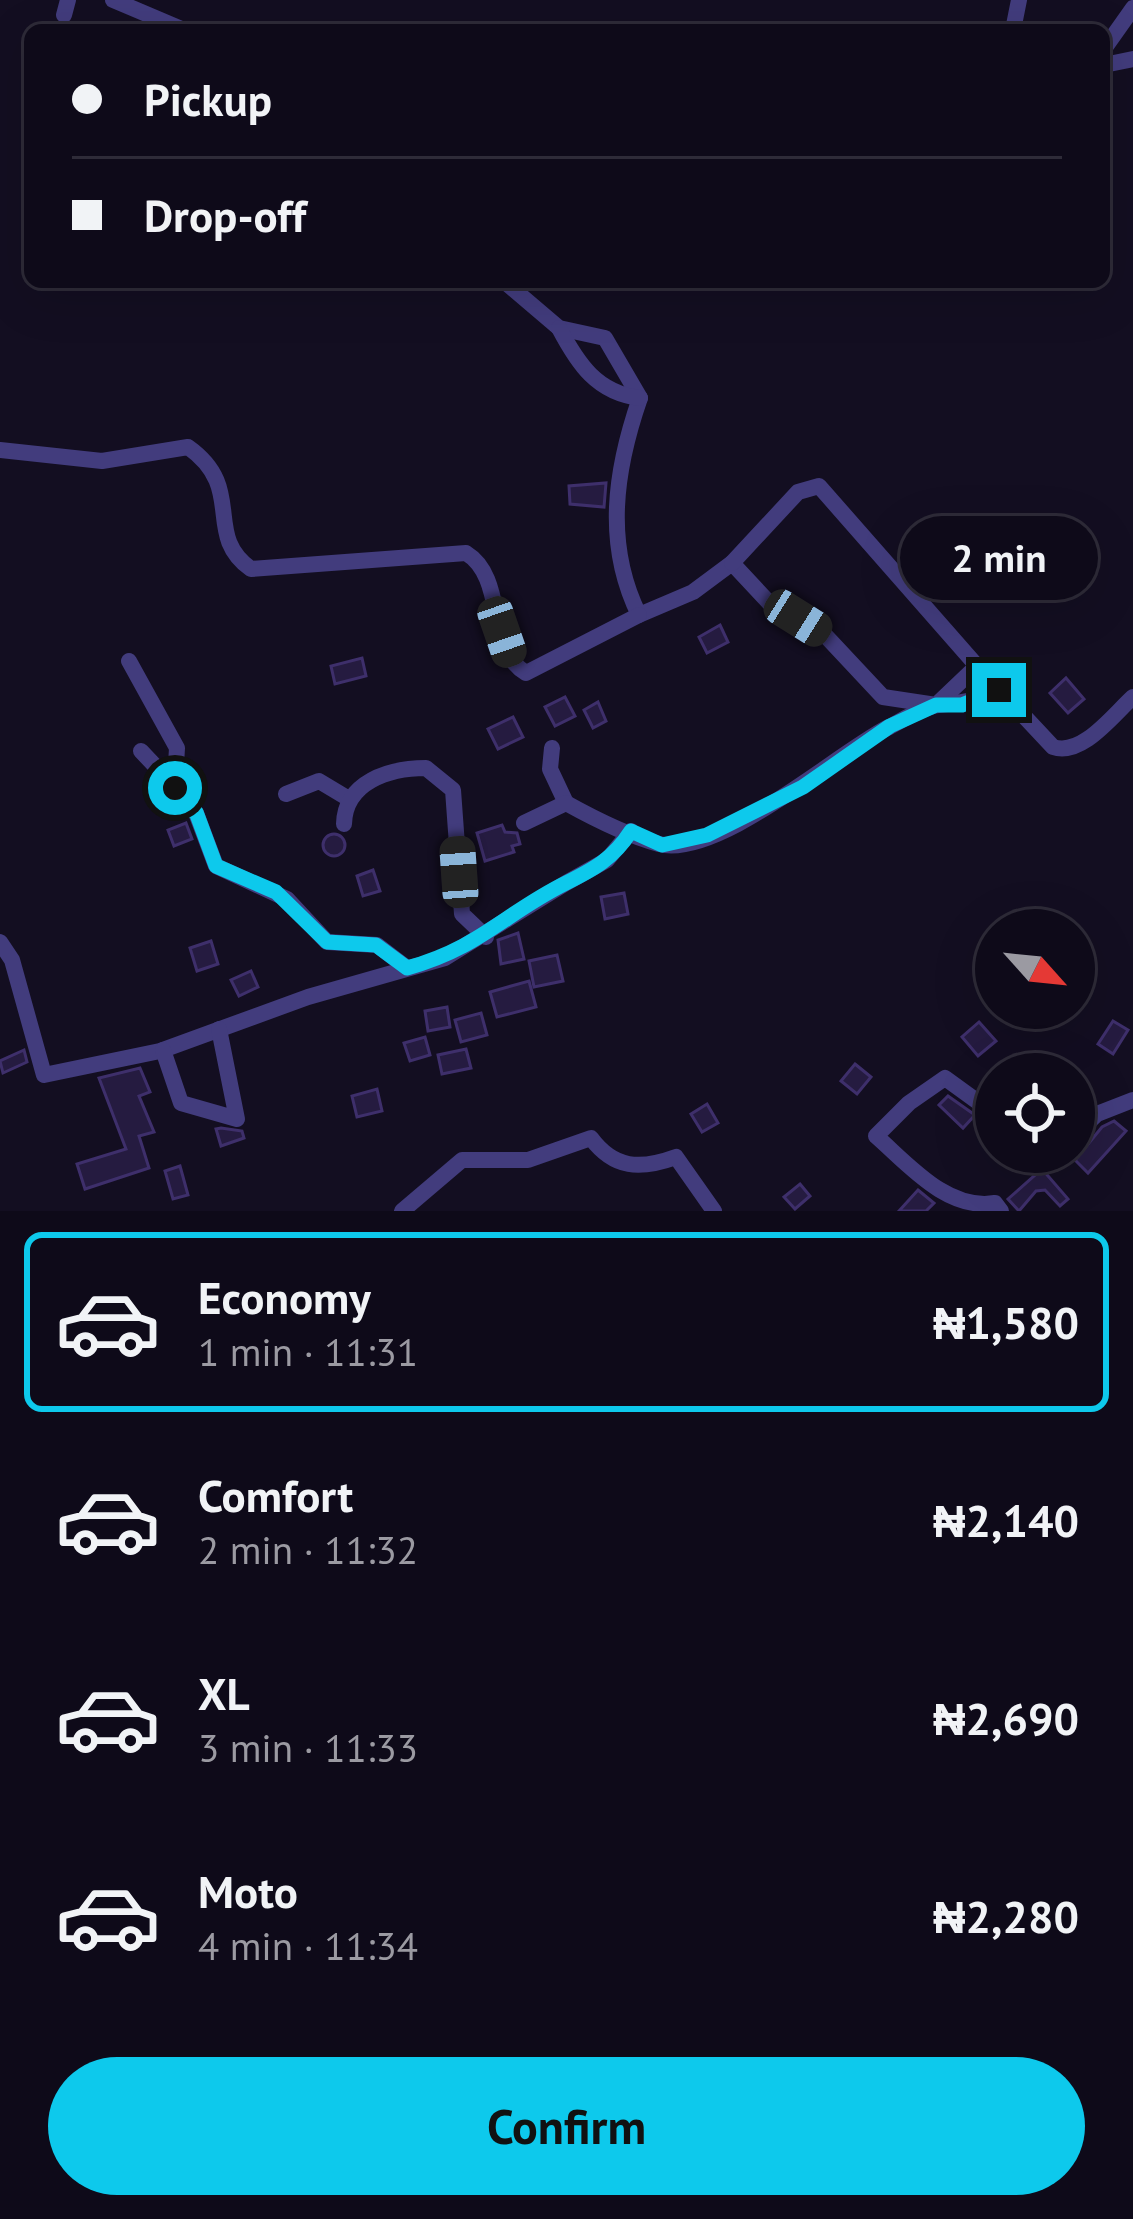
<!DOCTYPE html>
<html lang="en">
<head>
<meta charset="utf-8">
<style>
	body { margin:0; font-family:"PT Sans",sans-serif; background:#171322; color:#f1f3f6; height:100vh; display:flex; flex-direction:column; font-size:45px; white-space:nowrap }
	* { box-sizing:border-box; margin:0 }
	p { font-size:39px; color:#9b9aa2 }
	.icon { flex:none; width:66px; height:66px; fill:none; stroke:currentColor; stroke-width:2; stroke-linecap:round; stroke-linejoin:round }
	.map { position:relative; height:1211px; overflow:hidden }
	.drawer { display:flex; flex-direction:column; background:#0e0a19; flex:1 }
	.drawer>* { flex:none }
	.banner { position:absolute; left:24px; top:24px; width:1086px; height:264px; border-radius:18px; box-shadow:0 12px 48px #0002,0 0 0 3px #2e2b38; display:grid; align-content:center; height:264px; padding:0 48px; background:#0e0a19 }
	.needle { width:78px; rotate:117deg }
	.tools { position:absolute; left:975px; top:909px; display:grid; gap:24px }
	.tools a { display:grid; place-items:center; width:120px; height:120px; border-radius:50%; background:#0e0a19; box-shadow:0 12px 48px #0002,0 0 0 3px #2e2b38; font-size:60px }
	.end { position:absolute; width:54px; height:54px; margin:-27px; border:15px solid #0dc9ec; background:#111; box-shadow:0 0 0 6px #111 }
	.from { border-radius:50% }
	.bubble { position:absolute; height:84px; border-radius:42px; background:#0e0a19; box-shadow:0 12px 48px #0002,0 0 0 3px #2e2b38; font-size:39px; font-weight:600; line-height:84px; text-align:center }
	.car { position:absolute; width:36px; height:72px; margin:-36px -18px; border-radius:15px; box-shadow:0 0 9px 3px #0007; background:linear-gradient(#222 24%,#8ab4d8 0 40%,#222 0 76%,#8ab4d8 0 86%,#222 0) }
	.banner b { display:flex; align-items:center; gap:42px; height:114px; font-size:45px }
	.banner b+b { border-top:3px solid #2e2b38 }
	.banner i { width:30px; height:30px; background:#f1f3f6 }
	ul { padding:21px 0 0; list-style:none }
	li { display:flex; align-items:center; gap:36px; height:180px; margin:0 24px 18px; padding:0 24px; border:6px solid transparent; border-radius:18px }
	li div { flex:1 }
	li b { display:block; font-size:45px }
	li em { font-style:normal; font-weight:600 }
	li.active { border-color:#0dc9ec }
	li>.icon { width:108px; height:108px; stroke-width:1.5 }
	.action { display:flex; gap:24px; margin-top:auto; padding:24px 48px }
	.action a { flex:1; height:138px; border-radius:72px; background:#0dc9ec; color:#111; font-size:48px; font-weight:600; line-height:138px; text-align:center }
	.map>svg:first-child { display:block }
	.building { fill:#251b40; stroke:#3e2f6b; stroke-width:3 }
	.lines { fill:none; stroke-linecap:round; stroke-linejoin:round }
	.minor { stroke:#423c7d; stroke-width:16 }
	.route { stroke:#0dc9ec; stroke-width:15 }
</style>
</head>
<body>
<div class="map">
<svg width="1133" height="1211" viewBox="0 0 1133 1211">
	<rect width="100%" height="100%" fill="#130e21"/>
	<!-- building -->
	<g class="building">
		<path d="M606,483L604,507L570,504L569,486Z"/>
		<path d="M720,625L728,642L707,653L699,637Z"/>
		<path d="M362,658L366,676L335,684L331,666Z"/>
		<path d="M1066,678L1084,699L1068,713L1050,693Z"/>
		<path d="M565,697L575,716L555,726L545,707Z"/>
		<path d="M598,702L606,721L593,728L584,710Z"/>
		<path d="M513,717L523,737L498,749L488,729Z"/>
		<path d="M186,823L192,839L174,846L168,830Z"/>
		<path d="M502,825L505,832L517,833L520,844L512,846L514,852L485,861L477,833Z"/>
		<circle cx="334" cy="845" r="11"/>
		<path d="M373,870L380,891L363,896L357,876Z"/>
		<path d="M624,893L628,914L605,919L601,897Z"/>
		<path d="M518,933L524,959L501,964L498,940Z"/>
		<path d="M211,941L218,964L197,971L190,948Z"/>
		<path d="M557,955L563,981L534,987L529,961Z"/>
		<path d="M251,971L258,987L239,996L231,980Z"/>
		<path d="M529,981L536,1007L497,1017L490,992Z"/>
		<path d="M447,1007L450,1027L428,1031L425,1011Z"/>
		<path d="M481,1013L487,1035L461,1042L455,1020Z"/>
		<path d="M1113,1021L1128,1030L1113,1054L1098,1044Z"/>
		<path d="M979,1022L996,1041L978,1056L962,1037Z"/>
		<path d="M425,1037L430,1055L410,1061L404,1043Z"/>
		<path d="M466,1049L471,1068L442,1074L438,1055Z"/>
		<path d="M24,1050L27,1062L3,1073L0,1061Z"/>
		<path d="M855,1064L871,1077L857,1094L841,1081Z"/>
		<path d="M140,1068L150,1092L139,1096L154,1132L139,1136L149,1168L85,1189L77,1164L126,1149L99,1078Z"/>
		<path d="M377,1089L382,1111L357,1117L352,1096Z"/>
		<path d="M948,1096L975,1115L963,1128L939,1105Z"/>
		<path d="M707,1104L718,1123L702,1132L691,1114Z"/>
		<path d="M1114,1121L1126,1131L1088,1173L1075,1160L1102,1127Z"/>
		<path d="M221,1128L242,1131L244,1138L221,1146L216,1129Z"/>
		<path d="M180,1166L188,1195L173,1199L165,1171Z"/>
		<path d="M1042,1169L1068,1199L1060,1206L1045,1190L1036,1191L1019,1211L1008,1199Z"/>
		<path d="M800,1184L810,1196L795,1209L784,1197Z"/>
		<path d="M918,1190L934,1203L926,1211H899Z"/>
	</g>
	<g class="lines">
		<!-- minor -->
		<g class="minor">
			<path d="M113,0L184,30"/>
			<path d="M64,15L68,0"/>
			<path d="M1013,30L1019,0"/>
			<path d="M1104,49L1133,8"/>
			<path d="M1104,65L1133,59"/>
			<path d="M505,282L559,328L605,338L640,398C615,470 604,544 639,615L693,592L732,563L774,608L824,634L883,697L936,705L977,666L1053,747C1082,757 1113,715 1133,697"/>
			<path d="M559,328C578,364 597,393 640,398"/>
			<path d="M0,450L102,461L188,447C247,489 202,534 251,569L466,553C507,578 486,650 526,673L639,615"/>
			<path d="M732,563L798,492L819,486L977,666"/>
			<path d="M129,661L177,748L174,798L196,813L216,866L287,899L327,942L377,945L407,968"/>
			<path d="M552,748L550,769L566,803"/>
			<path d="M141,751L175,787"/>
			<path d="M286,794L319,781L349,799"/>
			<path d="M524,823L566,803C593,818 629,836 659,844C718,859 836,754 887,728C901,721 923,707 938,705C961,703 976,701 999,690"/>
			<path d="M344,824C345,782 389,768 426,768L453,790L462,914L486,937"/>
			<path d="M0,942L12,960L44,1075L160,1051L308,997L445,958L566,883L607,860L631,831"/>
			<path d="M163,1050L181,1103L237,1119L219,1029"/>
			<path d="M996,1115L945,1078L909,1103L876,1136C908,1164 947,1211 995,1203L1001,1211"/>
			<path d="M1074,1136L1097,1114L1133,1100"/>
			<path d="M1040,1152L1046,1157L1054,1152"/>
			<path d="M402,1211L462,1160H528L591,1138C614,1169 640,1170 676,1157L714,1211"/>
		</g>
	</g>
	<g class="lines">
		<!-- route -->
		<path class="route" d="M175,788L180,806L196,812L216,866L276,892L327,942L376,945L407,968C480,948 505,913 566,883C594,869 613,859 631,831L662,845L707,835L803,787L890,726L936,705H962L999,690"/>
	</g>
</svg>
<div class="tools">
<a><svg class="needle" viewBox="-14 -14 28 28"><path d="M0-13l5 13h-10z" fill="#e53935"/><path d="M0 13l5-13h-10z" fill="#9b9aa2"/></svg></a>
<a><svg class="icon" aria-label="locate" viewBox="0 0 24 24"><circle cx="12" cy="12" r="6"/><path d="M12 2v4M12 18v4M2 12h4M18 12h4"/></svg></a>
</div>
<i class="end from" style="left:175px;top:788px"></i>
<i class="end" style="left:999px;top:690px"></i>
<div class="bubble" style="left:900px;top:516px;width:198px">2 min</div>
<i class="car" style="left:798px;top:618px;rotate:122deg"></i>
<i class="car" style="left:502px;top:632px;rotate:161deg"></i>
<i class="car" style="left:459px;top:872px;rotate:356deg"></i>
<div class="banner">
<b><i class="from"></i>Pickup</b>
<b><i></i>Drop-off</b>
</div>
</div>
<section class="drawer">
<ul>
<li class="active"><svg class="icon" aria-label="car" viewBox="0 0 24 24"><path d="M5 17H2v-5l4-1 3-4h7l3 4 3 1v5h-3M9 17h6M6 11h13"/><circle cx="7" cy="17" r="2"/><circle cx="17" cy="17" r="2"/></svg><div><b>Economy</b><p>1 min · 11:31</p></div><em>₦1,580</em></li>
<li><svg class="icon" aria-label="car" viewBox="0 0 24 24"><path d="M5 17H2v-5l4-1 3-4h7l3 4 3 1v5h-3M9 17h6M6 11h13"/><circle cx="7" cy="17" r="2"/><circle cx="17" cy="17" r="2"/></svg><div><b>Comfort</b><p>2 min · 11:32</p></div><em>₦2,140</em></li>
<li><svg class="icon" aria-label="car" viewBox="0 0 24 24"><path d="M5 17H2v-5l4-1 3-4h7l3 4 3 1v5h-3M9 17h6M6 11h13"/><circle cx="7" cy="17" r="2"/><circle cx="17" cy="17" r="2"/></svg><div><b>XL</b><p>3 min · 11:33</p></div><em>₦2,690</em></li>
<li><svg class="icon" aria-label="car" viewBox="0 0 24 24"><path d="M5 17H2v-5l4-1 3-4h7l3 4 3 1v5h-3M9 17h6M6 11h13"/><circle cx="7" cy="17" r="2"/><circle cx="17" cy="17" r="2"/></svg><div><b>Moto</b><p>4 min · 11:34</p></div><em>₦2,280</em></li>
</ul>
<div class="action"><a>Confirm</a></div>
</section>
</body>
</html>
